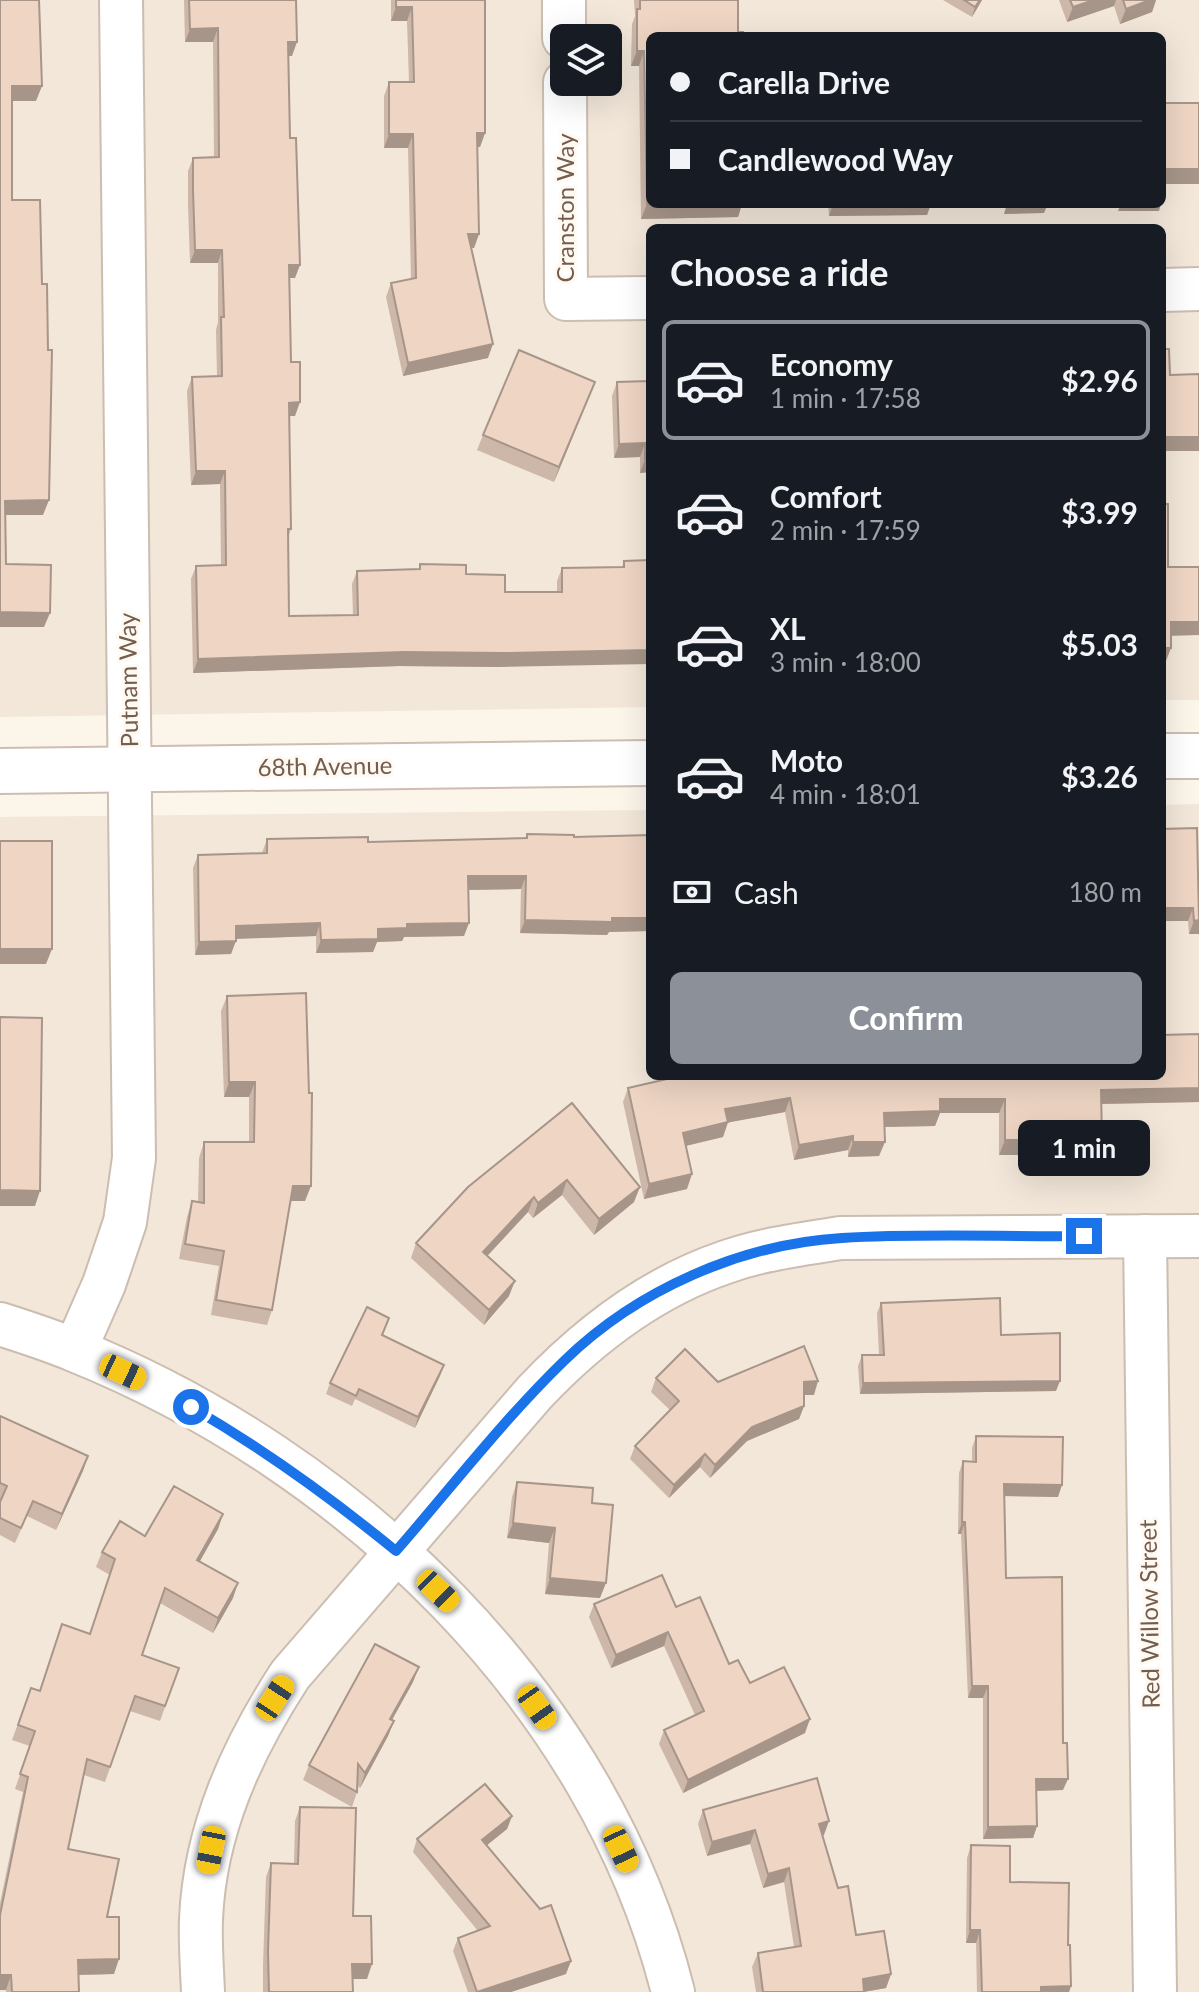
<!DOCTYPE html>
<html lang="en">
<head>
<meta charset="utf-8">
<style>
	body { margin:0; font-family:Lato,sans-serif; background:#20242c; color:#f1f3f6; height:100vh; display:flex; flex-direction:column; font-size:30px; white-space:nowrap }
	* { box-sizing:border-box; margin:0 }
	p { font-size:26px; color:#9ea1a6 }
	.icon { flex:none; width:44px; height:44px; fill:none; stroke:currentColor; stroke-width:2; stroke-linecap:round; stroke-linejoin:round }
	.map { position:relative; flex:1; overflow:hidden }
	.side { position:absolute; left:646px; top:224px; width:520px; height:856px; display:flex; flex-direction:column; background:#171b24; border-radius:12px; box-shadow:0 8px 32px #0002 }
	.side>* { flex:none }
	.hud { position:absolute; left:646px; top:32px; width:520px; height:176px; border-radius:12px; box-shadow:0 8px 32px #0002; display:grid; align-content:center; height:176px; padding:0 24px; background:#171b24 }
	.buttons { position:absolute; left:550px; top:24px; display:grid; gap:16px }
	.buttons a { display:grid; place-items:center; width:72px; height:72px; border-radius:12px; background:#171b24; box-shadow:0 8px 32px #0002; font-size:40px }
	.end { position:absolute; width:36px; height:36px; margin:-18px; border:10px solid #1a73e8; background:#fff; box-shadow:0 0 0 4px #fff }
	.from { border-radius:50% }
	.bubble { position:absolute; height:56px; border-radius:12px; background:#171b24; box-shadow:0 8px 32px #0002; font-size:26px; font-weight:700; line-height:56px; text-align:center }
	.car { position:absolute; width:24px; height:48px; margin:-24px -12px; border-radius:10px; box-shadow:0 0 6px 2px #0007; background:linear-gradient(#f5c518 24%,#345 0 40%,#f5c518 0 76%,#345 0 86%,#f5c518 0) }
	.hud b { display:flex; align-items:center; gap:28px; height:76px; font-size:30px }
	.hud b+b { border-top:2px solid #363941 }
	.hud i { width:20px; height:20px; background:#f1f3f6 }
	ul { padding:0; list-style:none }
	li { display:flex; align-items:center; gap:24px; height:120px; margin:0 16px 12px; padding:0 8px; border:4px solid transparent; border-radius:12px }
	li div { flex:1 }
	li b { display:block; font-size:30px }
	li em { font-style:normal; font-weight:700 }
	li.active { border-color:#8c9099 }
	li>.icon { width:72px; height:72px; stroke-width:1.5 }
	h2 { padding:0 24px; font-size:36px; line-height:96px }
	.pay { display:flex; align-items:center; gap:20px; height:88px; padding:0 24px; font-size:30px }
	.pay p { margin-inline-start:auto }
	.primary-button { display:flex; gap:16px; margin-top:auto; padding:16px 24px }
	.primary-button a { flex:1; height:92px; border-radius:12px; background:#8c9099; color:#fff; font-size:32px; font-weight:700; line-height:92px; text-align:center }
	.map>svg:first-child { display:block }
	.residential { fill:#f2e7d9; fill-rule:evenodd }
	.lines { fill:none; stroke-linecap:round; stroke-linejoin:round }
	.street-casing { stroke:#ccbdb1; stroke-width:46 }
	.secondary-casing { stroke:#cfbdaf; stroke-width:48 }
	.street { stroke:#fff; stroke-width:42 }
	.secondary { stroke:#fff; stroke-width:44 }
	.wall { fill:#cdb7a9 }
	.shaded-wall { fill:#a79589 }
	.building { fill:#eed5c4; stroke:#a79589; stroke-width:2 }
	.route { stroke:#1a73e8; stroke-width:10 }
	.labels { text-anchor:middle; stroke-width:6; stroke-linejoin:round; paint-order:stroke }
	.street-label { font-size:24px; fill:#745c4f; stroke:#fef9f1 }
</style>
</head>
<body>
<div class="map">
<svg width="1199" height="1992" viewBox="0 0 1199 1992">
	<rect width="100%" height="100%" fill="#fbf5ea"/>
	<!-- residential -->
	<g class="residential">
		<path d="M0,0H1199V700H1162V228H650V707L0,717ZM650,36H1162V204H650ZM564,38H608V82H564Z"/>
		<path d="M1199,804V1992H0V817L650,810V1076H1162V805Z"/>
	</g>
	<g class="lines">
		<!-- street casing -->
		<g class="street-casing">
			<g id="street">
				<path d="M564,0V38"/>
				<path d="M565,82L566,299L650,298"/>
				<path d="M1162,290L1199,289"/>
				<path d="M1145,1236L1155,1992"/>
				<path d="M0,1324C25,1332 50,1340 74,1350C350,1461 599,1698 673,1992"/>
				<path d="M75,1350L104,1284L125,1222L134,1158L121,0"/>
				<path d="M203,1992C202,1968 200,1943 201,1919C205,1829 242,1749 290,1675L535,1392C589,1335 652,1287 726,1262C763,1249 802,1244 841,1238L1199,1236"/>
			</g>
		</g>
		<!-- secondary casing -->
		<g class="secondary-casing">
			<g id="secondary">
				<path d="M1162,756H1199"/>
				<path d="M0,771L650,763"/>
			</g>
		</g>
		<!-- street -->
		<use href="#street" class="street"/>
		<!-- secondary -->
		<use href="#secondary" class="secondary"/>
	</g>
	<!-- wall -->
	<g class="wall">
		<path d="M184,0H296L292,56H288L295,278H289L291,362L295,416H289L291,529L288,538L289,616L353,615L352,584L357,571L419,569L420,564L466,574L505,592H557V581L562,568L622,567L624,561L650,560L499,667L399,666L193,673L191,579L196,566L221,565L220,484L191,485L187,391L192,377L217,376L216,330L218,322V263H190L188,205V171L193,158L214,157L213,42H185Z"/>
		<path d="M391,0H485V133L480,147H477L479,234L474,248H471L488,358L403,376L386,297L391,283L411,279L408,148H384V96L389,82H409L407,21H391Z"/>
		<path d="M634,0H738L650,36V204H742L738,217L641,219L639,66H631L632,24L635,16Z"/>
		<path d="M943,0H982L972,17Z"/>
		<path d="M1059,0H1156L1152,12L1120,24L1114,6L1067,22Z"/>
		<path d="M828,204H931L927,215L829,216Z"/>
		<path d="M650,381V472L640,473V457L614,458L612,396L617,382Z"/>
		<path d="M589,397L554,482L477,450L483,435Z"/>
		<path d="M1162,829L1199,877V934H1189L1188,921H1162Z"/>
		<path d="M527,834L574,837L650,835V931L609,932L607,935L520,933L521,889L469,890L464,936L404,937L402,941L377,942L373,952L316,953V936L236,939L231,954L195,955L193,868L198,855L262,853L267,839L368,842L525,838Z"/>
		<path d="M227,996L305,1201H291L272,1310L267,1325L211,1315L219,1266L179,1259L187,1217L192,1201L198,1203L199,1158L204,1142H249V1097H224L221,1011Z"/>
		<path d="M628,1088L1199,1102L1102,1104L1097,1155H999V1113H940L935,1126L884,1127L879,1156L848,1157V1150L794,1160L785,1112L728,1122L723,1137L685,1146L687,1189L644,1199L623,1102Z"/>
		<path d="M572,1103L634,1202L594,1235L562,1195L533,1218L528,1212L487,1256L509,1296L484,1325L411,1258L416,1243Z"/>
		<path d="M881,1303L1001,1335L1056,1391L860,1394L858,1366L862,1355H879L877,1313Z"/>
		<path d="M382,1335L444,1365L415,1428L355,1399L352,1406L326,1394L330,1383Z"/>
		<path d="M656,1378L718,1382L814,1395H804V1406L799,1419L747,1441L710,1478L700,1467L669,1498L630,1459L635,1446L670,1410L651,1392Z"/>
		<path d="M0,1416L88,1456L56,1530L27,1516L15,1543L0,1535Z"/>
		<path d="M976,1436L1058,1497L1004,1496L1006,1578L1063,1790L1036,1791L1037,1826L1033,1838L983,1839V1698H968L961,1534H958L959,1473L963,1461L972,1462V1448Z"/>
		<path d="M517,1482L592,1503L600,1598L545,1594L549,1543L507,1538L512,1497Z"/>
		<path d="M223,1514L218,1529L200,1561L233,1598L213,1633L160,1603L142,1655L179,1668L160,1721L130,1711L105,1782L84,1775L68,1849L107,1917L114,1974L78,1975L79,1992H6V1990H0V1903L23,1792L15,1789L30,1746L12,1740L31,1688L40,1691L90,1634L110,1575L96,1567L102,1552L145,1536Z"/>
		<path d="M594,1604L676,1607L729,1664L805,1733L683,1793L659,1744L664,1730L695,1715L664,1646L611,1668L589,1617Z"/>
		<path d="M413,1682L392,1720L394,1721L388,1736L360,1788L357,1785V1792L352,1807L303,1780L309,1765Z"/>
		<path d="M300,1807L353,1916L367,1979H352L353,1992H263V1965L266,1877L271,1863L294,1864L295,1821Z"/>
		<path d="M703,1810L824,1835L822,1836L838,1888L856,1935L891,1974L886,1988L864,1992H756L752,1967L758,1953L794,1947L784,1882L763,1888L750,1844L707,1856L698,1824Z"/>
		<path d="M512,1816L507,1829L486,1846L566,1974L511,1992H468L453,1951L458,1938L478,1931L413,1852L417,1839Z"/>
		<path d="M971,1845L1010,1882L1068,1945L1071,1986L1069,1992H977L976,1943H966L967,1858Z"/>
	</g>
	<!-- shaded-wall -->
	<g class="shaded-wall">
		<path d="M980,0H982L972,17L975,7Z"/>
		<path d="M1094,0H1116L1114,6L1067,22L1073,7Z"/>
		<path d="M1150,0H1156L1152,12L1120,24L1126,9Z"/>
		<path d="M396,7H412L407,21H391Z"/>
		<path d="M218,28L213,42H185L190,29Z"/>
		<path d="M288,42H297L292,56H283Z"/>
		<path d="M637,51H644L639,66H631Z"/>
		<path d="M12,86H42L36,101H7Z"/>
		<path d="M477,133H485L480,147H472Z"/>
		<path d="M389,134H413L408,148H384Z"/>
		<path d="M1164,169H1199V184H1162Z"/>
		<path d="M647,204H742L738,217L641,219Z"/>
		<path d="M833,204H931L927,215L829,216Z"/>
		<path d="M1007,204H1048L1044,213L1004,214Z"/>
		<path d="M1121,204H1161L1159,211H1118Z"/>
		<path d="M468,234H479L474,248H463Z"/>
		<path d="M195,250H222L218,263H190Z"/>
		<path d="M289,265H300L295,278H284Z"/>
		<path d="M493,344L488,358L403,376L408,363Z"/>
		<path d="M595,382L589,397L554,482L559,467Z"/>
		<path d="M300,402L295,416H284L289,403Z"/>
		<rect x="1162" y="437" width="37" height="14"/>
		<path d="M645,443L640,457L614,458L619,444Z"/>
		<path d="M650,458V472L640,473L645,459Z"/>
		<path d="M196,471H225L220,484L191,485Z"/>
		<path d="M49,500L43,515H0L5,501Z"/>
		<path d="M0,612L50,613L44,627H0Z"/>
		<path d="M1171,622H1199V635L1166,636Z"/>
		<path d="M1162,648H1171L1166,661H1162Z"/>
		<path d="M650,650V664L499,667L399,666L193,673L198,659L404,652Z"/>
		<path d="M468,876H526L521,889L464,890Z"/>
		<path d="M1162,908H1193L1188,921H1162Z"/>
		<path d="M650,918V931L609,932L607,935L520,933L525,920Z"/>
		<path d="M1199,920V934H1189L1194,921Z"/>
		<path d="M320,923L316,936L231,939L236,926Z"/>
		<path d="M469,923L464,936L404,937L402,941L377,942L373,952L316,953L321,940L407,924Z"/>
		<path d="M236,941L231,954L195,955L199,942Z"/>
		<path d="M0,949H52L46,964H0Z"/>
		<path d="M229,1082H255L249,1097H224Z"/>
		<path d="M1199,1088V1102L1096,1104L1101,1090Z"/>
		<path d="M790,1098L785,1112L720,1124L725,1109Z"/>
		<path d="M940,1099H1005L999,1113H940L935,1126L879,1127L884,1113Z"/>
		<path d="M728,1122L723,1137L677,1148L683,1133Z"/>
		<path d="M853,1136L848,1150L794,1160L799,1145Z"/>
		<path d="M1005,1140H1102L1097,1155H999Z"/>
		<path d="M853,1142H885L879,1156L848,1157Z"/>
		<path d="M692,1174L687,1189L644,1199L649,1184Z"/>
		<path d="M567,1180L562,1195L533,1218L538,1203Z"/>
		<path d="M293,1186H311L305,1201H288Z"/>
		<path d="M640,1187L634,1202L594,1235L599,1219Z"/>
		<path d="M0,1190L40,1191L35,1206H0Z"/>
		<path d="M534,1197L528,1212L477,1267L483,1252Z"/>
		<path d="M515,1281L509,1296L484,1325L489,1310Z"/>
		<path d="M444,1365L440,1376L415,1428L418,1417Z"/>
		<path d="M818,1381L814,1395H799L804,1382Z"/>
		<path d="M1060,1381L1056,1391L860,1394L863,1383Z"/>
		<path d="M804,1406L799,1419L747,1441L710,1478L715,1465L752,1427Z"/>
		<path d="M705,1454L700,1467L669,1498L674,1485Z"/>
		<path d="M88,1456L83,1471L56,1530L62,1514Z"/>
		<path d="M1004,1484L1062,1485L1058,1497L1000,1496Z"/>
		<path d="M223,1514L218,1529L192,1575L197,1560Z"/>
		<path d="M962,1522H965L961,1534H958Z"/>
		<path d="M513,1523L555,1528L549,1543L507,1538Z"/>
		<path d="M550,1578L606,1583L600,1598L545,1594Z"/>
		<path d="M238,1583L233,1598L213,1633L218,1618Z"/>
		<path d="M668,1632L664,1646L611,1668L616,1655Z"/>
		<path d="M419,1667L413,1682L384,1734L390,1719Z"/>
		<path d="M972,1686H988L983,1698H968Z"/>
		<path d="M810,1719L805,1733L683,1793L688,1780Z"/>
		<path d="M394,1721L388,1736L360,1788L365,1773Z"/>
		<path d="M1036,1779H1068L1063,1790L1032,1791Z"/>
		<path d="M512,1816L507,1829L477,1853L482,1840Z"/>
		<path d="M829,1821L824,1835L813,1838L819,1824Z"/>
		<path d="M1037,1826L1033,1838L983,1839L988,1827Z"/>
		<path d="M755,1830L750,1844L707,1856L712,1842Z"/>
		<path d="M789,1868L784,1882L763,1888L768,1874Z"/>
		<path d="M970,1930H980L976,1943H966Z"/>
		<path d="M119,1959L114,1974L73,1975L78,1960Z"/>
		<path d="M571,1961L566,1974L511,1992H477Z"/>
		<path d="M352,1964H372L367,1979H347Z"/>
		<path d="M891,1974L886,1988L863,1992V1979Z"/>
		<path d="M0,1975H11L6,1990H0Z"/>
		<path d="M1071,1986L1069,1992H1039L1041,1987Z"/>
	</g>
	<!-- building -->
	<g class="building">
		<path d="M0,0H39L42,86H12V200H40L42,284H47L48,350H52L49,500L5,501L6,564L51,565L50,613L0,612Z"/>
		<path d="M189,0H296L297,42H288L290,138H296L300,265H289L291,362H300V402L289,403L291,529H288L289,616L358,615L357,571L420,569V564L466,565V574L505,575V592H562V568L624,567V561L650,560V650L504,653L404,652L198,659L196,566L226,565L225,471H196L192,377L222,376L221,317H224L222,250H195L193,191V158L219,157L218,28L190,29Z"/>
		<path d="M396,0H485V133H477L479,234H468L493,344L408,363L391,283L416,278L413,134H389V82H414L412,7H396Z"/>
		<path d="M640,0H738V32H743V36H650V203L647,204L644,51H637V9H640Z"/>
		<path d="M964,0H980L975,7Z"/>
		<path d="M1070,0H1094L1073,7Z"/>
		<path d="M1123,0H1150L1126,9Z"/>
		<path d="M1162,103H1199V169H1164V195L1162,196Z"/>
		<path d="M1162,349H1169L1170,375L1199,374V437H1162Z"/>
		<path d="M519,350L595,382L559,467L483,435Z"/>
		<path d="M650,381V458L645,459V443L619,444L617,382Z"/>
		<path d="M1162,504H1168V567H1199V622H1171V648H1162Z"/>
		<path d="M1197,828L1199,920L1194,921L1193,908H1162V829Z"/>
		<path d="M527,834L574,835V837L650,835V918H612V922L525,920L526,876H468L469,923L407,924V928L378,929V939L321,940L320,923L236,926V941L199,942L198,855L267,853V839L368,837V842L527,838Z"/>
		<rect x="0" y="841" width="52" height="108"/>
		<path d="M306,993L309,1093H312L311,1186H293L272,1310L216,1300L224,1251L185,1244L192,1201L204,1203V1142H254L255,1082H229L227,996Z"/>
		<path d="M0,1017L42,1018L40,1191L0,1190Z"/>
		<path d="M1199,1034V1088L1101,1090L1102,1140H1005V1099H940V1111L884,1113L885,1142H853V1136L799,1145L790,1098L725,1109L728,1122L683,1133L692,1174L649,1184L628,1088L680,1076H1162V1035Z"/>
		<path d="M572,1103L640,1187L599,1219L567,1180L538,1203L534,1197L483,1252L515,1281L489,1310L416,1243L468,1187Z"/>
		<path d="M1000,1298L1001,1335L1060,1333V1381L863,1383L862,1355H884L881,1303Z"/>
		<path d="M367,1307L389,1318L382,1335L444,1365L418,1417L359,1389L356,1396L330,1383Z"/>
		<path d="M804,1346L818,1381L804,1382V1406L752,1427L715,1465L705,1454L674,1485L635,1446L679,1401L656,1378L685,1349L718,1382Z"/>
		<path d="M0,1416L88,1456L62,1514L33,1501L21,1528L0,1518V1502L7,1486L0,1483Z"/>
		<path d="M976,1436L1063,1437L1062,1485L1004,1484L1006,1578L1062,1577L1063,1743H1067L1068,1779H1036L1037,1826L988,1827V1686H972L965,1522H962L963,1461L976,1462Z"/>
		<path d="M517,1482L593,1488L592,1503L613,1505L606,1583L550,1578L555,1528L513,1523Z"/>
		<path d="M174,1486L223,1514L197,1560L238,1583L218,1618L165,1588L142,1655L179,1668L165,1706L135,1696L110,1767L87,1759L68,1849L119,1859L107,1917H119V1959L78,1960L79,1992H12L11,1975H0V1915L28,1777L20,1774L35,1731L18,1725L31,1688L40,1691L62,1624L90,1634L115,1559L102,1552L120,1521L145,1536Z"/>
		<path d="M662,1575L676,1607L700,1597L729,1664L738,1660L750,1683L784,1667L810,1719L688,1780L664,1730L704,1711L668,1632L616,1655L594,1604Z"/>
		<path d="M375,1644L419,1667L390,1719L394,1721L365,1773L358,1764L357,1792L309,1765Z"/>
		<path d="M817,1778L829,1821L819,1824L838,1888L848,1886L856,1935L884,1931L891,1974L863,1979L864,1992H763L758,1953L801,1946L789,1868L768,1874L755,1830L712,1842L703,1810Z"/>
		<path d="M485,1784L512,1816L482,1840L540,1909L551,1905L571,1961L477,1992L458,1938L490,1926L417,1839Z"/>
		<path d="M300,1807L356,1808L353,1916H371L372,1964H352L353,1992H269L268,1951L271,1863L298,1864Z"/>
		<path d="M971,1845L1010,1846V1882L1069,1883L1068,1945H1070L1071,1986L1041,1987V1992H982L980,1930H970Z"/>
	</g>
	<g class="lines">
		<!-- route -->
		<path class="route" d="M191,1407C265,1450 330,1497 396,1551C451,1488 504,1419 565,1360C637,1290 741,1244 842,1238C922,1233 1004,1237 1084,1236"/>
	</g>
	<g class="labels">
		<!-- street labels -->
		<g class="street-label">
			<text transform="translate(566 208) rotate(-90)" y="8">Cranston Way</text>
			<text transform="translate(129 680) rotate(-91)" y="8">Putnam Way</text>
			<text transform="translate(325 767) rotate(-1)" y="8">68th Avenue</text>
			<text transform="translate(1150 1614) rotate(-91)" y="8">Red Willow Street</text>
		</g>
	</g>
</svg>
<div class="buttons">
<a><svg class="icon" aria-label="layers" viewBox="0 0 24 24"><path d="M12 4l9 5-9 5-9-5zM3 14l9 5 9-5"/></svg></a>
</div>
<i class="end from" style="left:191px;top:1407px"></i>
<i class="end" style="left:1084px;top:1236px"></i>
<div class="bubble" style="left:1018px;top:1120px;width:132px">1 min</div>
<i class="car" style="left:123px;top:1372px;rotate:115deg"></i>
<i class="car" style="left:438px;top:1591px;rotate:134deg"></i>
<i class="car" style="left:275px;top:1698px;rotate:33deg"></i>
<i class="car" style="left:537px;top:1707px;rotate:145deg"></i>
<i class="car" style="left:621px;top:1849px;rotate:155deg"></i>
<i class="car" style="left:211px;top:1850px;rotate:191deg"></i>
<div class="hud">
<b><i class="from"></i>Carella Drive</b>
<b><i></i>Candlewood Way</b>
</div>
<section class="side">
<h2>Choose a ride</h2>
<ul>
<li class="active"><svg class="icon" aria-label="car" viewBox="0 0 24 24"><path d="M5 17H2v-5l4-1 3-4h7l3 4 3 1v5h-3M9 17h6M6 11h13"/><circle cx="7" cy="17" r="2"/><circle cx="17" cy="17" r="2"/></svg><div><b>Economy</b><p>1 min · 17:58</p></div><em>$2.96</em></li>
<li><svg class="icon" aria-label="car" viewBox="0 0 24 24"><path d="M5 17H2v-5l4-1 3-4h7l3 4 3 1v5h-3M9 17h6M6 11h13"/><circle cx="7" cy="17" r="2"/><circle cx="17" cy="17" r="2"/></svg><div><b>Comfort</b><p>2 min · 17:59</p></div><em>$3.99</em></li>
<li><svg class="icon" aria-label="car" viewBox="0 0 24 24"><path d="M5 17H2v-5l4-1 3-4h7l3 4 3 1v5h-3M9 17h6M6 11h13"/><circle cx="7" cy="17" r="2"/><circle cx="17" cy="17" r="2"/></svg><div><b>XL</b><p>3 min · 18:00</p></div><em>$5.03</em></li>
<li><svg class="icon" aria-label="car" viewBox="0 0 24 24"><path d="M5 17H2v-5l4-1 3-4h7l3 4 3 1v5h-3M9 17h6M6 11h13"/><circle cx="7" cy="17" r="2"/><circle cx="17" cy="17" r="2"/></svg><div><b>Moto</b><p>4 min · 18:01</p></div><em>$3.26</em></li>
</ul>
<div class="pay"><svg class="icon" aria-label="cash" viewBox="0 0 24 24"><path d="M3 7h18v10H3z"/><circle cx="12" cy="12" r="2"/></svg>Cash<p>180 m</p></div>
<div class="primary-button"><a>Confirm</a></div>
</section>
</div>
</body>
</html>
